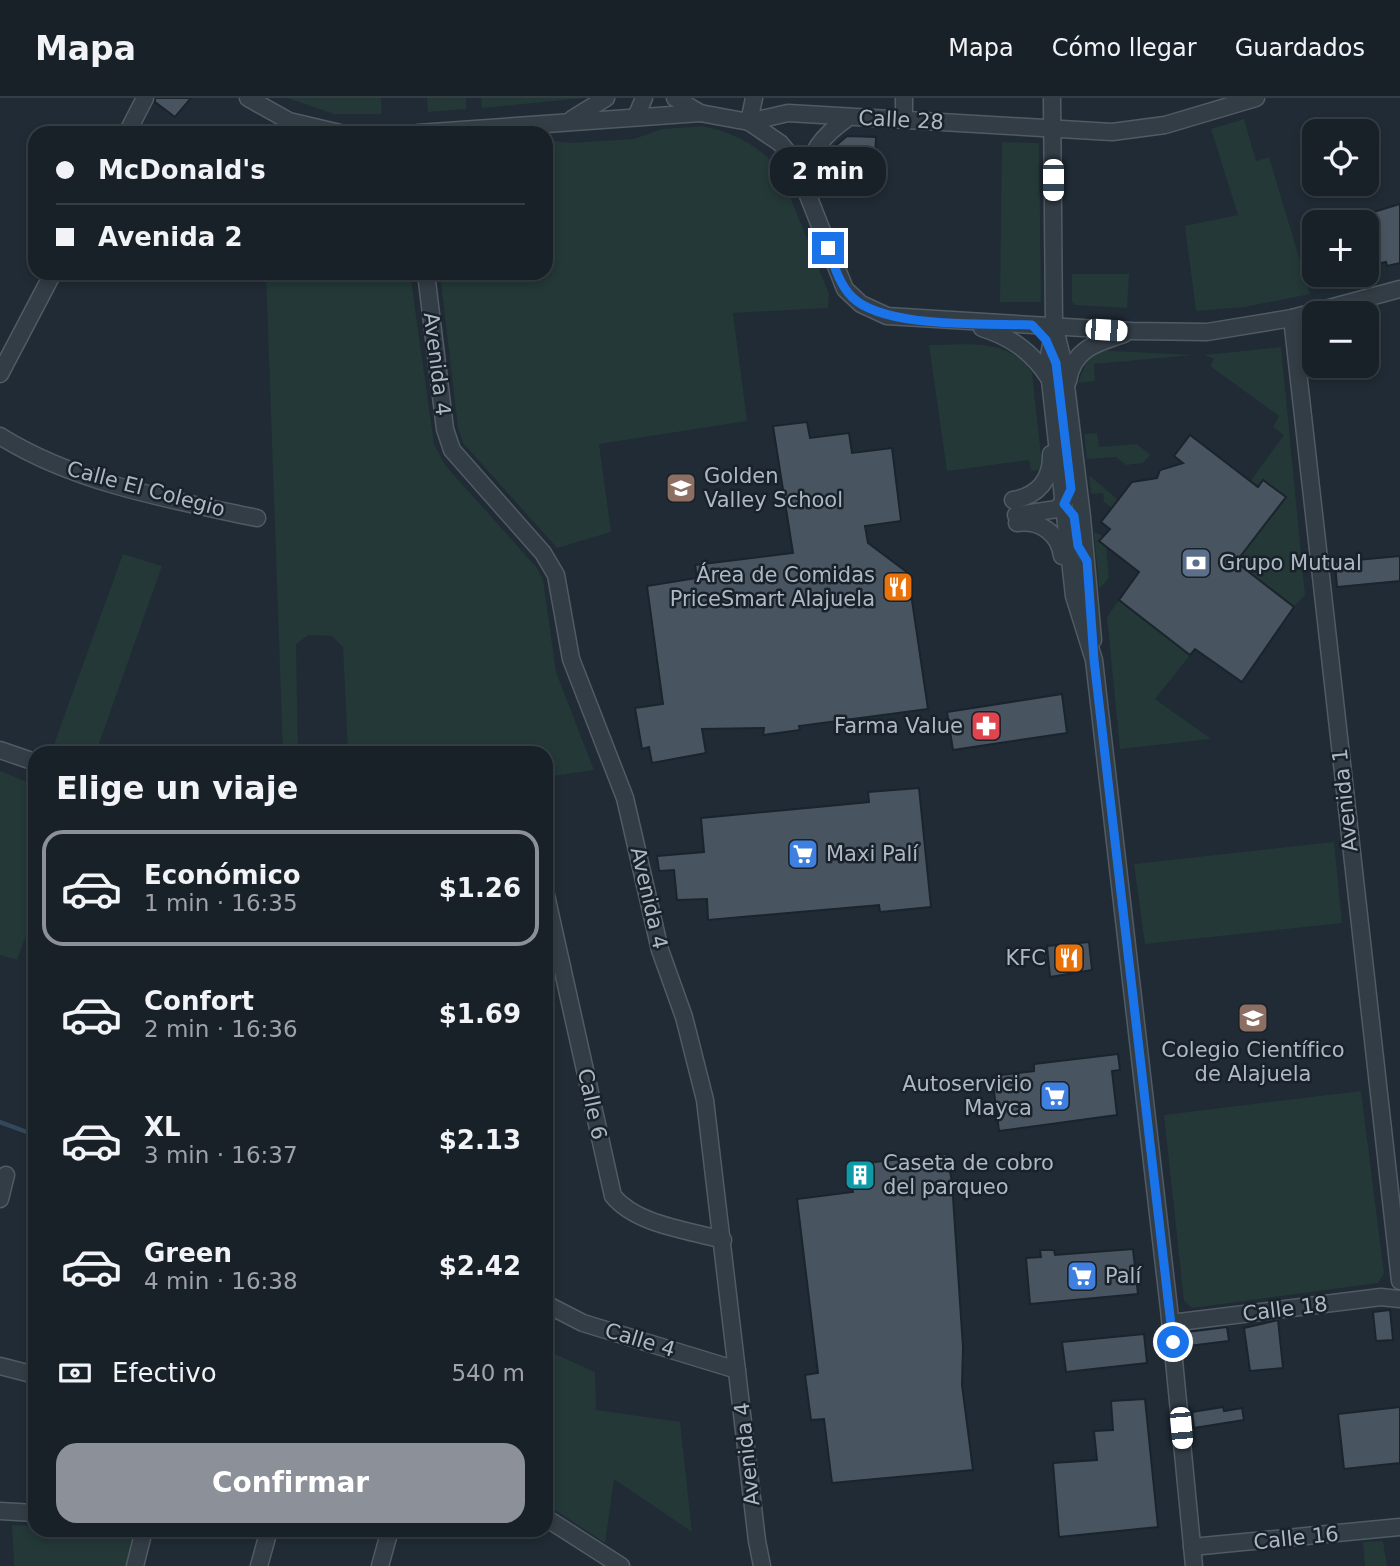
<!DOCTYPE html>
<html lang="es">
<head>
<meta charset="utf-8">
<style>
	body { margin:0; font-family:"DejaVu Sans",sans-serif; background:#252d34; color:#f1f3f6; height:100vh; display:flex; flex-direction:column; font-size:26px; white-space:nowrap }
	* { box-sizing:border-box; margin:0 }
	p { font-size:23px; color:#9fa3a8 }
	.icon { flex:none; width:38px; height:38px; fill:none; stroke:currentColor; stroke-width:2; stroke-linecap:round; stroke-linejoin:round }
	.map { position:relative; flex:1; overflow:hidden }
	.details { position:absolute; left:28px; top:648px; width:525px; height:791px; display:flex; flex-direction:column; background:#182028; border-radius:21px; box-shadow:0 4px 10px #0003,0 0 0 2px #363e45 }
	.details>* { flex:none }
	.hud { position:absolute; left:28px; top:28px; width:525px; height:154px; border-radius:21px; box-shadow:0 4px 10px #0003,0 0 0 2px #363e45; display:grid; align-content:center; height:154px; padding:0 28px; background:#182028 }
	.tools { position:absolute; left:1302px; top:21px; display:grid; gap:14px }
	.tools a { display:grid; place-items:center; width:77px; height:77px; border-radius:14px; background:#182028; box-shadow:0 4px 10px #0003,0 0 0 2px #363e45; font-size:35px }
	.end { position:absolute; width:32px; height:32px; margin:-16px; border:9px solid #1a73e8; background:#fff; box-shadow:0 0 0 4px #fff }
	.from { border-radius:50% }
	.bubble { position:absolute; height:49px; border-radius:21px; background:#182028; box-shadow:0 4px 10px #0003,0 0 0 2px #363e45; font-size:23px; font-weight:700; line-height:49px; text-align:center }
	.car { position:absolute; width:21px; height:42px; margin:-21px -10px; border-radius:9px; box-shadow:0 0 5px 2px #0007; background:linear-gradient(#fff 24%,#345 0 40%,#fff 0 76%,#345 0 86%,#fff 0) }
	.hud b { display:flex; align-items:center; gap:24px; height:66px; font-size:26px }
	.hud b+b { border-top:2px solid #363e45 }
	.hud i { width:18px; height:18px; background:#f1f3f6 }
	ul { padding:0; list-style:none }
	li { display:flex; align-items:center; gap:21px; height:116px; margin:0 14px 10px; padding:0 14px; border:4px solid transparent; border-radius:21px }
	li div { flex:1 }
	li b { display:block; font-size:26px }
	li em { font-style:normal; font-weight:700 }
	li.on { border-color:#8c9099 }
	li>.icon { width:63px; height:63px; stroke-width:1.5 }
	h2 { padding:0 28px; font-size:32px; line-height:84px }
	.pay { display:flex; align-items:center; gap:18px; height:77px; padding:0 28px; font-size:26px }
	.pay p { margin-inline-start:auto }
	.cta { display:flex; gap:14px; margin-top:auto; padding:14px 28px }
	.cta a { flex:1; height:80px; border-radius:21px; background:#8c9099; color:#fff; font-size:28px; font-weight:700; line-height:80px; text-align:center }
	header { display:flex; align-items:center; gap:42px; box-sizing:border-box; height:98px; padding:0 35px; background:#182028; border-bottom:2px solid #363e45 }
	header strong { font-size:33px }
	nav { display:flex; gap:38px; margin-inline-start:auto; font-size:24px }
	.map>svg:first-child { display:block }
	.green { fill:#233837 }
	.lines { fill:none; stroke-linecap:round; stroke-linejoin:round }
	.stream { stroke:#34485c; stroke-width:4.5 }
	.building { fill:#485561; stroke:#1b242c; stroke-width:2 }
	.minor-casing { stroke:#515b64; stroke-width:19 }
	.minor { stroke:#333d46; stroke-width:16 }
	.route { stroke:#1a73e8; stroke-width:9 }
	.labels { text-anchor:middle; stroke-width:5; stroke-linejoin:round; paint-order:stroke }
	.street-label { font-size:21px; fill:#adb8c3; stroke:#19222a }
	.poi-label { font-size:21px; fill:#adb8c3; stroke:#19222a; text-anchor:start }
</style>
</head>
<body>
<header>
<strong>Mapa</strong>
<nav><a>Mapa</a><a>Cómo llegar</a><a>Guardados</a></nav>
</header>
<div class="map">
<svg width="1400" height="1468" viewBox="0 0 1400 1468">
	<rect width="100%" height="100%" fill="#202b35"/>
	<!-- green -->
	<g class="green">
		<path d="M287,0H381L382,16H334Z"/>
		<path d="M427,0H466V11L428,14Z"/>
		<path d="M481,0H585L482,10Z"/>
		<path d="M1244,21L1256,63L1269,59L1310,196L1245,209L1196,213L1185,128L1238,117L1211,31Z"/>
		<path d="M703,28C734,35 757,46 779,71L829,196L828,210L733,215L747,323L599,346L611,434L557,450L463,345L458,330L440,175H546V42L571,45L634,41L662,31Z"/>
		<path d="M1002,44L1039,45L1041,204H1000Z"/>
		<path d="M266,175H410L434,346L445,367L537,470L543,482L556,574L594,672L546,679V654H348L343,549L332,538L309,537L296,546L298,654H283Z"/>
		<path d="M1072,176H1129L1127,210L1075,207L1072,204Z"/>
		<path d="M929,247C966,247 1010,239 1032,275L1041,357H1044L1042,372L1031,373L1029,362L947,373Z"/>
		<path d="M1281,249L1305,497L1294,509L1248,474L1222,482L1286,399L1264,382L1257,389L1250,384L1284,337L1273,329L1279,318L1210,268L1214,261L1204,257Z"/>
		<path d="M1102,253H1113L1194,257L1094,266L1095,283L1078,285L1088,260Z"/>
		<path d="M1097,335L1099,349L1137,346L1150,357L1143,365L1126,367L1116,359L1087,361L1084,336Z"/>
		<path d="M1089,377L1118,402L1112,410L1104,404L1103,395L1091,396Z"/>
		<path d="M1094,434L1103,438L1099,443L1106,448L1109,480L1099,491Z"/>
		<path d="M123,456L162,468L96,654L52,652Z"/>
		<path d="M1119,502L1190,557L1155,601L1211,641L1120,651L1107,519Z"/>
		<path d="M0,673L35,687V813L17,862L0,857Z"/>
		<path d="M1334,744L1342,825L1145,846L1134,766Z"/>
		<path d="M1361,993L1384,1176L1378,1185L1192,1210L1184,1203L1164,1017Z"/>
		<path d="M546,1252L595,1274L596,1312L680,1324L692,1434L614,1381L605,1445L546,1406Z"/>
		<path d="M12,1427L35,1428V1432C61,1432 116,1424 134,1443L128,1468H14Z"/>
		<path d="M1383,1443L1387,1468H1365L1363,1444Z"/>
	</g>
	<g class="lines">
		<!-- stream -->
		<path class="stream" d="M0,1024L35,1037"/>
	</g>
	<!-- building -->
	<g class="building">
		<path d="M155,0H191L175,19L155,4Z"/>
		<path d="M847,38L876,39L874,83L833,97L834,49Z"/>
		<path d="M1400,106V165L1387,168L1386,164L1367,168V116Z"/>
		<path d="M807,324L810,340L849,335L852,355L892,350L901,423L865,428L868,445L908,475L928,611L799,628L800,632L763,637L764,630L702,631L706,655L652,665L649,649L642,651L635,610L663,606L647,488L697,480L695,467L793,455L773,328Z"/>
		<path d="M1190,337L1258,389L1263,382L1286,399L1236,464L1294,509L1242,584L1195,551L1190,557L1119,502L1139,474L1099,443L1110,431L1101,424L1132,384L1157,380L1160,372L1183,365L1174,358Z"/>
		<path d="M1400,458V483L1337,489L1335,464Z"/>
		<path d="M1062,596L1067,635L953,652L947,614Z"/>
		<path d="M919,690L931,809L880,814L879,807L708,822L707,801L677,802L674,772L659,773L657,758L704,754L701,720L869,704L868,694Z"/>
		<path d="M1089,844L1092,872L1050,879L1047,848Z"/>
		<path d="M1118,956L1120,972L1112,973L1117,1017L999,1033L992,978L1034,973V966Z"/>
		<path d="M947,1056L952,1084L963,1249L962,1287L973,1372L832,1385L824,1321L811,1322L805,1277L818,1275L797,1101L853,1094L848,1067Z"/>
		<path d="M1133,1151L1138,1196L1030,1206L1026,1160L1041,1159L1040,1152H1054L1055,1157Z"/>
		<path d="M1390,1212L1393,1242L1376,1243L1373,1214Z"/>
		<path d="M1278,1222L1283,1270L1250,1273L1244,1230Z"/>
		<path d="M1227,1229L1229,1243L1188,1248L1187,1234Z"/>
		<path d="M1144,1236L1147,1265L1066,1274L1062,1244Z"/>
		<path d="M1145,1301L1158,1429L1059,1439L1053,1365L1097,1362L1094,1333L1113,1332L1111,1303Z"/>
		<path d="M1223,1309L1224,1313L1242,1310L1244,1322L1194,1330L1192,1314Z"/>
		<path d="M1400,1309V1365L1344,1371L1338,1316Z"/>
	</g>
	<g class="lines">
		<!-- minor casing -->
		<g class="minor-casing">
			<g id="minor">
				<path d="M248,0L289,23L340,35"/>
				<path d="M675,0L700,15"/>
				<path d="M904,0V22"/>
				<path d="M1052,0L1054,228L1048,264L1074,498L1094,562L1103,640L1169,1211L1194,1468"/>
				<path d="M636,19L644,0"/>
				<path d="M572,21L606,0"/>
				<path d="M749,24L780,45L794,62L845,191L861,206L887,218L1132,233L1207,234L1292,220L1400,191"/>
				<path d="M749,24L754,0"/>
				<path d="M127,35L145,0"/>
				<path d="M418,35L700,15L749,24L788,15L1112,34L1165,27L1256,0"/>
				<path d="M809,88C808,53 822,38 849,19"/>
				<path d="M426,175L445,331L452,352L543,455L556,477L571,561L625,700L660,852L684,919L705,1002L757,1443L762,1468"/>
				<path d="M1292,220L1400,1183"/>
				<path d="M982,230C1011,239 1032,254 1049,280"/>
				<path d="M1056,235L1063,263L1082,419L1093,542"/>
				<path d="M0,276L53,175"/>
				<path d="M1068,283C1073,251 1096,245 1124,236"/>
				<path d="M0,338C75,385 171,402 257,420"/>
				<path d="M1013,402C1038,398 1052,381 1051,356"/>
				<path d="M1016,417L1057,411L1067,399"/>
				<path d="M1017,425C1040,422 1059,435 1062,458"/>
				<path d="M0,652L35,664"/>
				<path d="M546,797L613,1098C637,1127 688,1132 723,1142"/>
				<path d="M0,1101L6,1077"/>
				<path d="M546,1206L583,1225L737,1272"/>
				<path d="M1171,1225L1381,1199L1400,1201"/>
				<path d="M0,1268L35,1277"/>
				<path d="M0,1413L35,1415"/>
				<path d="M546,1420L621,1468"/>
				<path d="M1192,1449L1400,1429"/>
				<path d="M135,1468L144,1432"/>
				<path d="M259,1468L269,1432"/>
				<path d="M380,1468L390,1432"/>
			</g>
		</g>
		<!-- minor -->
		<use href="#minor" class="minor"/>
	</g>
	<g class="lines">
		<!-- route -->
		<path class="route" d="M828,150C834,167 839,186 852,199C884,231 987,225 1032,227L1046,242L1056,265L1071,391L1064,406L1074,418L1078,448L1087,463L1094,562L1173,1244"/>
	</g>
	<!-- icons -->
	<defs>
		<g id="school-square" transform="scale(1.575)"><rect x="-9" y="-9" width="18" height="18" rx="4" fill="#8d6e63" stroke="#19222a"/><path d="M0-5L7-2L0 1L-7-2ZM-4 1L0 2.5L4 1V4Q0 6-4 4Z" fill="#fff"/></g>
		<g id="bank-square" transform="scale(1.575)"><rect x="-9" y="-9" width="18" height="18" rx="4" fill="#5c6f8a" stroke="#19222a"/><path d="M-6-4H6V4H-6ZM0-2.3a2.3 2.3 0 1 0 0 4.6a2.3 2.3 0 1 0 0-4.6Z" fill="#fff"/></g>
		<g id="restaurant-square" transform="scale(1.575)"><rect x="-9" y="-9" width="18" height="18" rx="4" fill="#e8710a" stroke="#19222a"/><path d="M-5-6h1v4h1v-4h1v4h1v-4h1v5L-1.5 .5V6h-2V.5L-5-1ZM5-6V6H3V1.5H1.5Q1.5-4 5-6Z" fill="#fff"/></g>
		<g id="pharmacy-square" transform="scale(1.575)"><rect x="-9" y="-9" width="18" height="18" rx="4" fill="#e0444e" stroke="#19222a"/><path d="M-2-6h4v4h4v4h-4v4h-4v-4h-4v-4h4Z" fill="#fff"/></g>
		<g id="supermarket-square" transform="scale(1.575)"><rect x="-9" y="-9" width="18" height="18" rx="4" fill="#3f7fe0" stroke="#19222a"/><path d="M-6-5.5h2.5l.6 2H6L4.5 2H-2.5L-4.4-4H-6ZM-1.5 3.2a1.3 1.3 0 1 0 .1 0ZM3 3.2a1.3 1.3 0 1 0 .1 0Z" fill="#fff"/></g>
		<g id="building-square" transform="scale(1.575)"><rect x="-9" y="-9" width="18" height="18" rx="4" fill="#0f9aa8" stroke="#19222a"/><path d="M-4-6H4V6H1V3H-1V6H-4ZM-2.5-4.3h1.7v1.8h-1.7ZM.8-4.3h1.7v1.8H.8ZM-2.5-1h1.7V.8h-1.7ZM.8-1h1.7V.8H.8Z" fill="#fff"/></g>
	</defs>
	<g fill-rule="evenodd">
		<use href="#school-square" x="681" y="390"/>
		<use href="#bank-square" x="1196" y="465"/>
		<use href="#restaurant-square" x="898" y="489"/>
		<use href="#pharmacy-square" x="986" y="628"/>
		<use href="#supermarket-square" x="803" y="756"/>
		<use href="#restaurant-square" x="1069" y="860"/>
		<use href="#school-square" x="1253" y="920"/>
		<use href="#supermarket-square" x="1055" y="998"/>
		<use href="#building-square" x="860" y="1077"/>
		<use href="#supermarket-square" x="1082" y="1178"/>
	</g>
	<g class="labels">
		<!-- street labels -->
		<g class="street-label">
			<text transform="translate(901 22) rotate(3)" y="7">Calle 28</text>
			<text transform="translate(437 266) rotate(83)" y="7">Avenida 4</text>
			<text transform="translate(146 391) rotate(15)" y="7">Calle El Colegio</text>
			<text transform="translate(1345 702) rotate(-96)" y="7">Avenida 1</text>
			<text transform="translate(649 800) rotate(77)" y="7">Avenida 4</text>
			<text transform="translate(592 1006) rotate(78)" y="7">Calle 6</text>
			<text transform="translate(1285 1211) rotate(-7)" y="7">Calle 18</text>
			<text transform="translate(640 1242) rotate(17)" y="7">Calle 4</text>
			<text transform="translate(747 1356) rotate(-96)" y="7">Avenida 4</text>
			<text transform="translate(1296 1440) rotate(-6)" y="7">Calle 16</text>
		</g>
		<!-- poi labels -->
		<g class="poi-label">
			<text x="704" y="385">Golden<tspan x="704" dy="24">Valley School</tspan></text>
			<text x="1219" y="472">Grupo Mutual</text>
			<text x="875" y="484" text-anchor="end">Área de Comidas<tspan x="875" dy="24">PriceSmart Alajuela</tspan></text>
			<text x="963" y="635" text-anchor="end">Farma Value</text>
			<text x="826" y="763">Maxi Palí</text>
			<text x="1046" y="867" text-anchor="end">KFC</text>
			<text x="1253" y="959" text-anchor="middle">Colegio Científico<tspan x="1253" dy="24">de Alajuela</tspan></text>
			<text x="1032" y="993" text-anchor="end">Autoservicio<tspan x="1032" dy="24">Mayca</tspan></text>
			<text x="883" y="1072">Caseta de cobro<tspan x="883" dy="24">del parqueo</tspan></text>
			<text x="1105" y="1185">Palí</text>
		</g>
	</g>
</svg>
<div class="tools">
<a><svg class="icon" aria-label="locate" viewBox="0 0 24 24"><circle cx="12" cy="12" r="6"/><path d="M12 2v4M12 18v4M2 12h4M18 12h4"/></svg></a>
<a>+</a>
<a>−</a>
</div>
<i class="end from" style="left:1173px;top:1244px"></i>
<i class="end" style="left:828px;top:150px"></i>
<div class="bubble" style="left:770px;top:49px;width:116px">2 min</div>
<i class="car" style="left:1053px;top:82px;rotate:180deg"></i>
<i class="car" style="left:1106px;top:232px;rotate:94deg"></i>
<i class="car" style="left:1181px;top:1330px;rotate:175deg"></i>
<div class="hud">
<b><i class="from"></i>McDonald's</b>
<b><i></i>Avenida 2</b>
</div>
<section class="details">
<h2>Elige un viaje</h2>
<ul>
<li class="on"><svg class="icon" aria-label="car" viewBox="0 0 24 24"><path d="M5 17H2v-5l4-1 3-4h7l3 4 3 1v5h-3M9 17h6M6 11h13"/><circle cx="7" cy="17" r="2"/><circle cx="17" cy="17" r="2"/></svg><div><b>Económico</b><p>1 min · 16:35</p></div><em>$1.26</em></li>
<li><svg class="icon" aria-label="car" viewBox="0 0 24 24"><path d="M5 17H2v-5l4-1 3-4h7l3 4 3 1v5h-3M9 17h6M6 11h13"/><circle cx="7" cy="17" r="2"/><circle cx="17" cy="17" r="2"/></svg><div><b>Confort</b><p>2 min · 16:36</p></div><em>$1.69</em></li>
<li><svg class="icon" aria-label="car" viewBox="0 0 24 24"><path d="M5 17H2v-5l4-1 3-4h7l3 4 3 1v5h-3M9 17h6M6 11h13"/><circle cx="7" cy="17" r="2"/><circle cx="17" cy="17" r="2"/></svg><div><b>XL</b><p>3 min · 16:37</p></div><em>$2.13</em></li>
<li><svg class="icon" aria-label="car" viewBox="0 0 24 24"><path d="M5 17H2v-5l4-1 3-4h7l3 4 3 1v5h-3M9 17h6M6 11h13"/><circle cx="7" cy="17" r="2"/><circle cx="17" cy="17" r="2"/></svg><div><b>Green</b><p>4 min · 16:38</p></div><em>$2.42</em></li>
</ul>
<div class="pay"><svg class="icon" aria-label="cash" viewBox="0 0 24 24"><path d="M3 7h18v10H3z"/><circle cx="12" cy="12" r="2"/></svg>Efectivo<p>540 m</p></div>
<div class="cta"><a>Confirmar</a></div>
</section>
</div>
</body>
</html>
